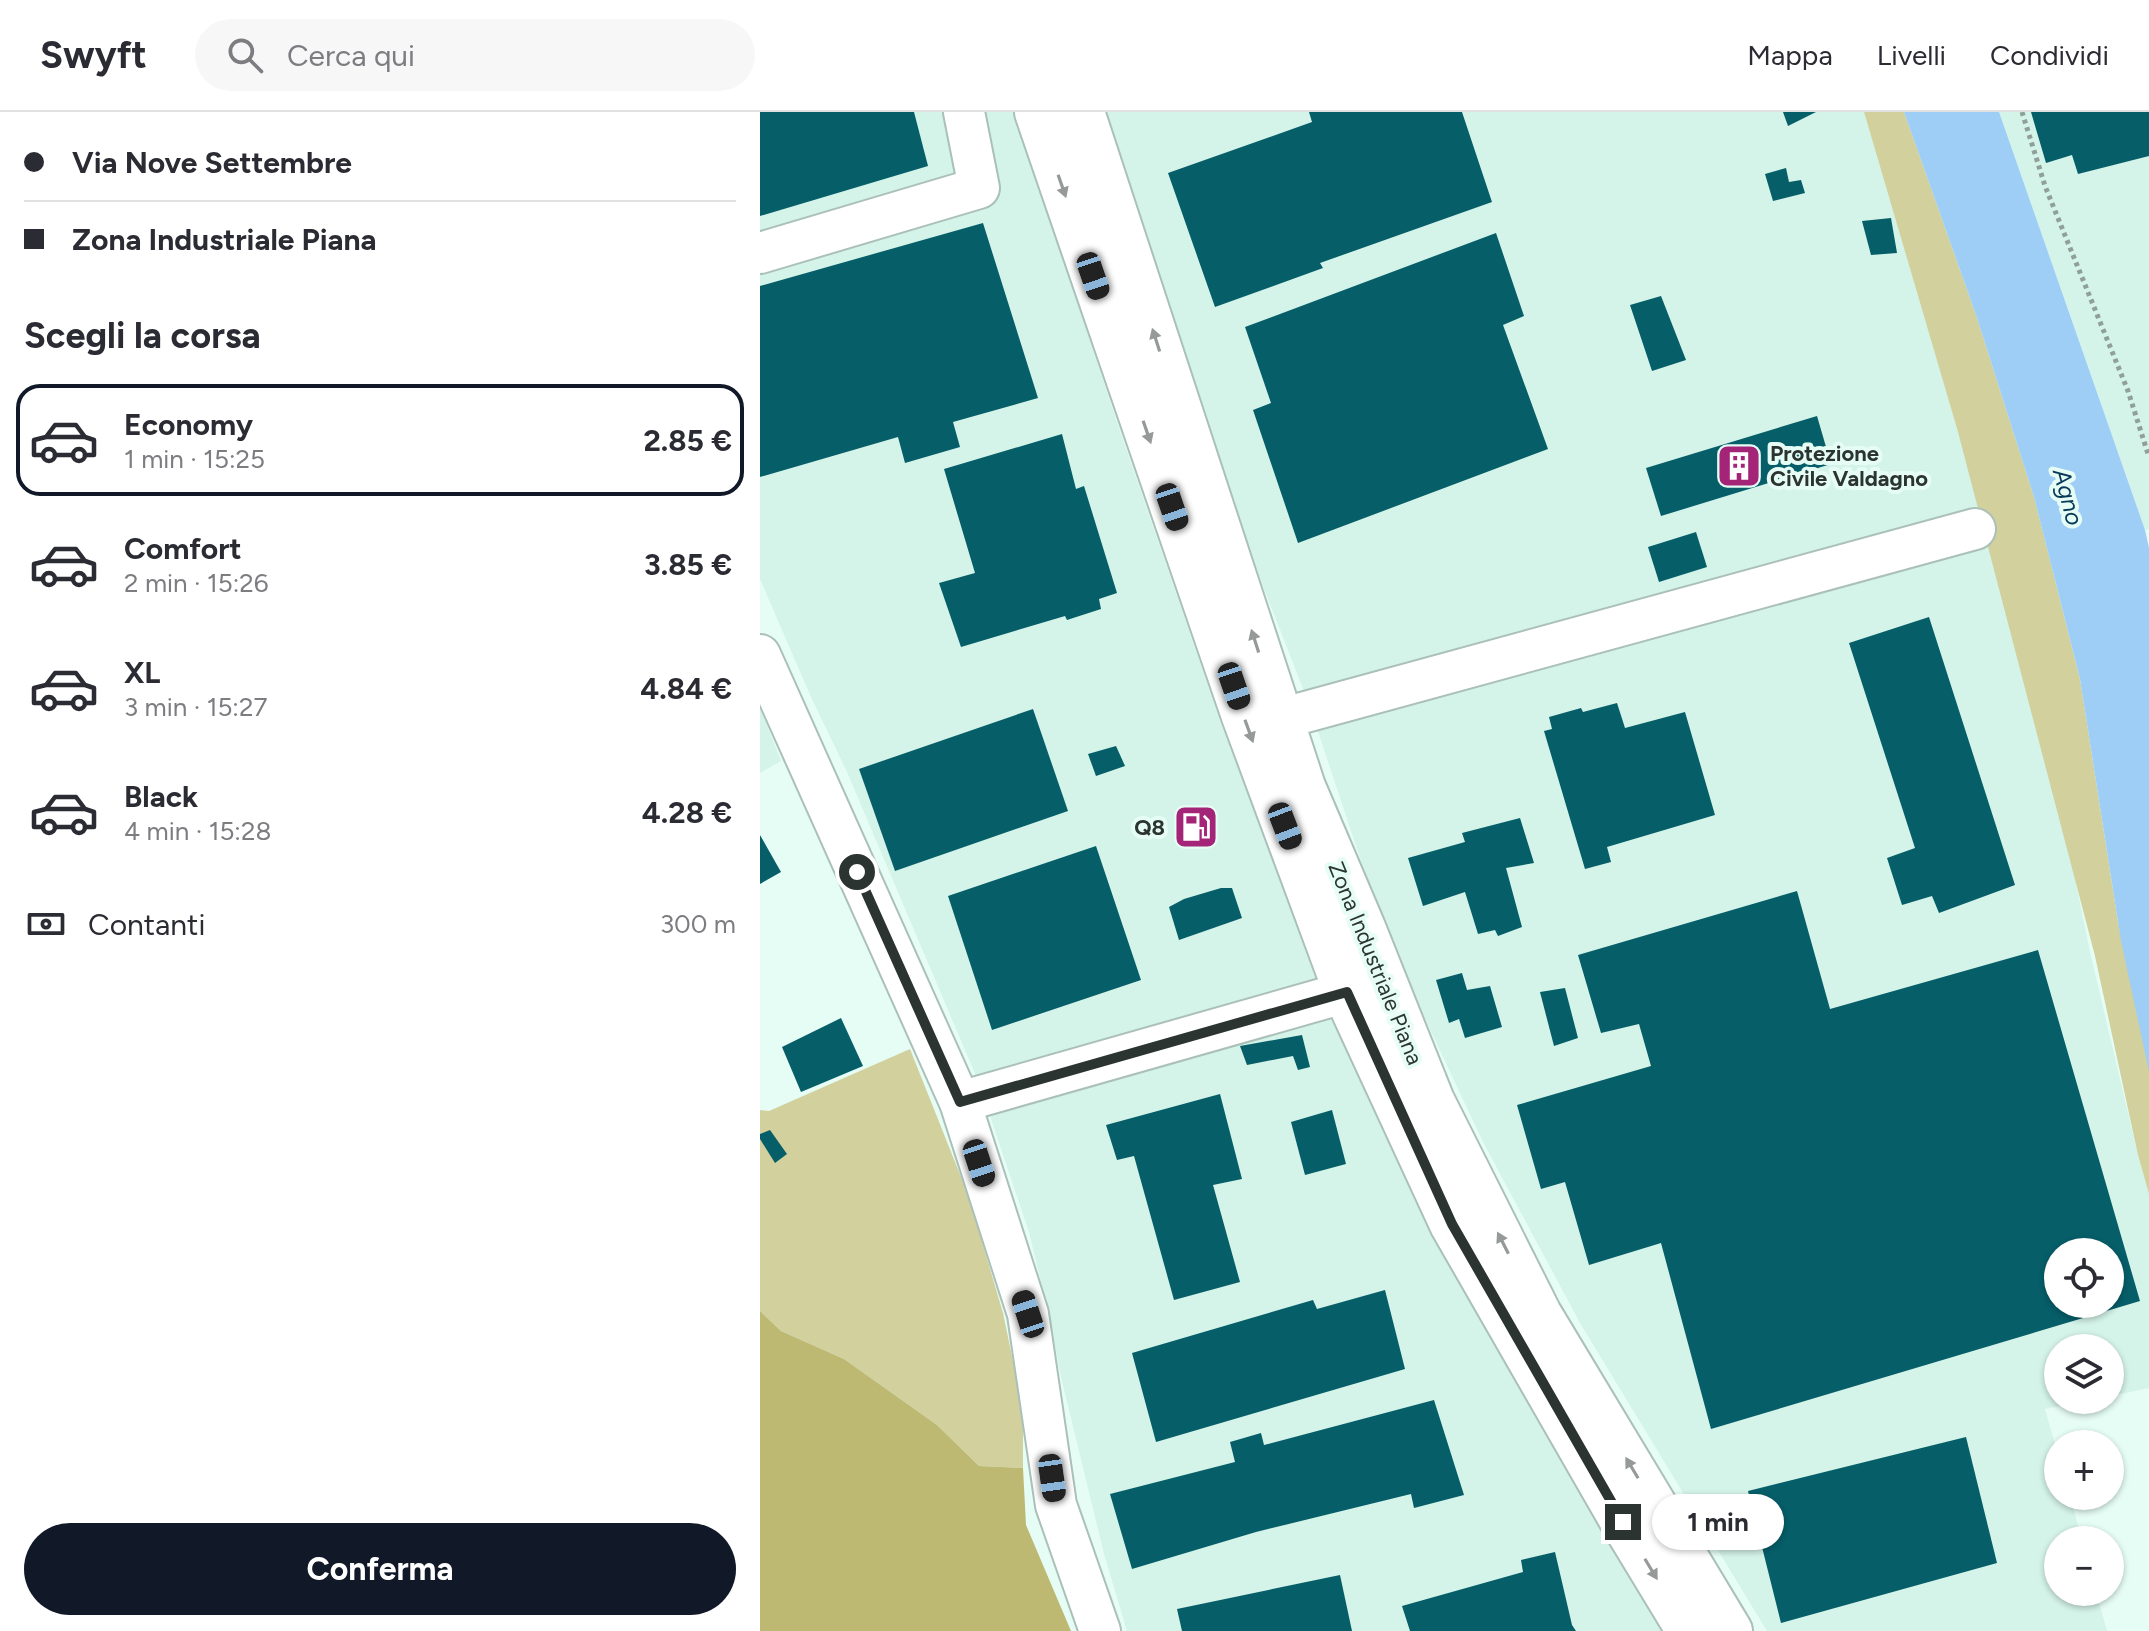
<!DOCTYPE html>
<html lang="it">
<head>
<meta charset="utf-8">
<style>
	body { margin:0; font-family:Figtree,sans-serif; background:#f7f7f7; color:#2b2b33; height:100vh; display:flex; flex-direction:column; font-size:30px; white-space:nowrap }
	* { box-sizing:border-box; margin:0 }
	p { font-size:26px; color:#7c7c81 }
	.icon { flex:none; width:44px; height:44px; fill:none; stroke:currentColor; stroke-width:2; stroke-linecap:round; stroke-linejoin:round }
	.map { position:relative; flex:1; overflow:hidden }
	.side { display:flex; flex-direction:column; background:#fff; width:760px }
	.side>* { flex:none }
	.guide { display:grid; align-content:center; height:176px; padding:0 24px; background:#fff }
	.controls { position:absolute; left:1284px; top:1126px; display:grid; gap:16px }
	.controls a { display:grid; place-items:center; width:80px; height:80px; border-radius:50%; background:#fff; box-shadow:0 2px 6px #0004; font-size:40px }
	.end { position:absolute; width:36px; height:36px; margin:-18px; border:10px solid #2b3431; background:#fff; box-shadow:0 0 0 4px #fff }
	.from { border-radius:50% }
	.bubble { position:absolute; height:56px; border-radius:28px; background:#fff; box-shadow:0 2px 6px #0004; font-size:26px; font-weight:700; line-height:56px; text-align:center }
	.car { position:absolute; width:24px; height:48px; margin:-24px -12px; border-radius:10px; box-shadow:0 0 6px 2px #0007; background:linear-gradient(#222 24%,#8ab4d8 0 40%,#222 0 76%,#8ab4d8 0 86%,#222 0) }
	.guide b { display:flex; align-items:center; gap:28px; height:76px; font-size:30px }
	.guide b+b { border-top:2px solid #e1e1e2 }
	.guide i { width:20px; height:20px; background:#2b2b33 }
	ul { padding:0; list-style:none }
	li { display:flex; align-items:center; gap:24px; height:112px; margin:0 16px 12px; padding:0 8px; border:4px solid transparent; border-radius:24px }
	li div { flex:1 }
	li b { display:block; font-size:30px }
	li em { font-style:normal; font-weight:700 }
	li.selected { border-color:#111827 }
	li>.icon { width:72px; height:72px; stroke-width:1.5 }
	h2 { padding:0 24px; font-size:36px; line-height:96px }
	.pay { display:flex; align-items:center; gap:20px; height:88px; padding:0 24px; font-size:30px }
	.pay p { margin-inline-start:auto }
	.button { display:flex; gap:16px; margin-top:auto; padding:16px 24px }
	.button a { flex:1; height:92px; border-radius:48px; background:#111827; color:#fff; font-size:32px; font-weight:700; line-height:92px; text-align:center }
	header { display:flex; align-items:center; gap:48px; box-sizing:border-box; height:112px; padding:0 40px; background:#fff; border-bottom:2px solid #e1e1e2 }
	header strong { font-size:38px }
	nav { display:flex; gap:44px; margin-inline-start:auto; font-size:28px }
	.search { width:560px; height:72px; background:#f7f7f7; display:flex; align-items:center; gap:20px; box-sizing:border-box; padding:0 28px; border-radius:44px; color:#7c7c81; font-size:30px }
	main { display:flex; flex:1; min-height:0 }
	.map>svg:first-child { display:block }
	.built { fill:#d4f3e9; fill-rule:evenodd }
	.green { fill:#d2d09c }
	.forest { fill:#bdb972 }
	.water { fill:#9ecef5 }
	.building { fill:#065e69; fill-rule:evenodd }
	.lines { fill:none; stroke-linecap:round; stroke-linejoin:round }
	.minor-casing { stroke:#aac0b9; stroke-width:44 }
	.major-casing { stroke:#aac0b9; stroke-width:48 }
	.path { stroke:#8f9f9a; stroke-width:5; stroke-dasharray:4 4; stroke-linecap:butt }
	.minor { stroke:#fff; stroke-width:40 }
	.major { stroke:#fff; stroke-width:44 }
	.oneway { fill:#959a98 }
	.route { stroke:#2b3431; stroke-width:10 }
	.labels { text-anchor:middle; stroke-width:8; stroke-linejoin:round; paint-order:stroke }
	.poi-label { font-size:22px; font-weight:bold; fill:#2b3431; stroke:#e6fdf6; text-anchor:start }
	.street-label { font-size:22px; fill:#2b3431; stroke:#e6fdf6 }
	.water-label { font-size:24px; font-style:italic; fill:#093959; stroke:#e6fdf6 }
</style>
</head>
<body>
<header>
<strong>Swyft</strong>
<div class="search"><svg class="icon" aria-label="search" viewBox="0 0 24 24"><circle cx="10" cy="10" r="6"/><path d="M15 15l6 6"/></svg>Cerca qui</div>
<nav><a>Mappa</a><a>Livelli</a><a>Condividi</a></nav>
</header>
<main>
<section class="side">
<div class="guide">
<b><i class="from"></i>Via Nove Settembre</b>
<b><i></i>Zona Industriale Piana</b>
</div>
<h2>Scegli la corsa</h2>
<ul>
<li class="selected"><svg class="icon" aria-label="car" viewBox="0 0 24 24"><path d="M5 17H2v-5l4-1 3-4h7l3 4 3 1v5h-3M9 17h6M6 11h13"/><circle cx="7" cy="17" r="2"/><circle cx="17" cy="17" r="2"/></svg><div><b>Economy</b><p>1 min · 15:25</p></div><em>2.85 €</em></li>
<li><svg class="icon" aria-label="car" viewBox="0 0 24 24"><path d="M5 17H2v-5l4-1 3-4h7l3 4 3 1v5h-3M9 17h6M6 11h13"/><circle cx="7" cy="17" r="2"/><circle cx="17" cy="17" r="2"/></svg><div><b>Comfort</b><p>2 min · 15:26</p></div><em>3.85 €</em></li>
<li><svg class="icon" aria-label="car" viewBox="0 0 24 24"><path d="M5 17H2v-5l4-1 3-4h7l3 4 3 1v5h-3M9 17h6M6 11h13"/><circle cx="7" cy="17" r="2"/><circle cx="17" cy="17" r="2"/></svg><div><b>XL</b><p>3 min · 15:27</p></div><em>4.84 €</em></li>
<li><svg class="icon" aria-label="car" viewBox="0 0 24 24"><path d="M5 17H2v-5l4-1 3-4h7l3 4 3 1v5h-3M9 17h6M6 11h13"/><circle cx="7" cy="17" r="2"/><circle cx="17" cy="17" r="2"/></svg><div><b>Black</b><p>4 min · 15:28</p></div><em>4.28 €</em></li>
</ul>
<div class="pay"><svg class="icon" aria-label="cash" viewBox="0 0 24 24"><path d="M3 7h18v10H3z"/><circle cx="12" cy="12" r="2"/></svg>Contanti<p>300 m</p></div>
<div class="button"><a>Conferma</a></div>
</section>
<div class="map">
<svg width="1389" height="1519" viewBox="0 0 1389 1519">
	<rect width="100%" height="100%" fill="#e6fdf6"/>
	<!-- built -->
	<g class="built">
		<path d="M0,0H254L359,316L463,617L523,774L612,981L693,1150L785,1319L843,1406L913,1519H367L344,1442L301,1265L288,1199L269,1120L219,971L87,660L51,585L0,467Z"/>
		<path d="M340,0H1104L1198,320L1275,571L1330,840L1378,1043L1389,1082V1276L1350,1284V1236H1298V1288H1330L1285,1297L1298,1343V1384H1310L1322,1428H1298V1480H1336L1347,1519H1007L820,1211L723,1030L637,847L600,746L549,592L501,469ZM1298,1140H1350V1192H1298Z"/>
		<path d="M1239,0H1389V417L1385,418Z"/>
		<path d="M0,595L21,649L0,661Z"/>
	</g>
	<!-- green -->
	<g class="green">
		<path d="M1104,0H1144L1216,203L1274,385L1320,567L1358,810L1389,957V1082L1378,1043L1335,844L1198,320Z"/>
		<path d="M150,937L209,1085L243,1201L263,1297V1356L219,1354L177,1313L84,1247L21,1219L0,1199V998L9,999Z"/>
	</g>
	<!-- forest -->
	<path class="forest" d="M0,1199L21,1219L84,1247L177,1313L219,1354L263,1356L266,1413L311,1519H0Z"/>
	<!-- water -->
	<path class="water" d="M1144,0H1239L1385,418L1389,436V960L1361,829L1320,567L1274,385L1216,203Z"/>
	<!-- building -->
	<g class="building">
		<path d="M0,0H154L168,54L0,104Z"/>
		<path d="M549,0H702L732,90L560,151L563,156L455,195L408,61L552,10Z"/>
		<path d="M1023,0H1056L1028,14Z"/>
		<path d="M1271,0H1389V44L1318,62L1312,43L1286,51Z"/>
		<path d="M1026,56L1029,70L1041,68L1045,81L1013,89L1005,62Z"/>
		<path d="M1131,106L1137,141L1111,143L1102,109Z"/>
		<path d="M223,111L278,286L193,310L200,335L145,351L138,325L0,365V174Z"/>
		<path d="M736,121L764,204L743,213L788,337L538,431L493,298L511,291L485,215Z"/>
		<path d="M901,184L926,248L892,259L870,193Z"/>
		<path d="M1057,304L1071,352L901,404L886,356Z"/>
		<path d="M302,322L316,377L324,374L357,481L339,487L341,497L307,508L305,504L201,535L179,471L215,461L184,357Z"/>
		<path d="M936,420L947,455L899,470L888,435Z"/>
		<path d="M1169,505L1255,773L1179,801L1172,784L1142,793L1127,746L1155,736L1089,531Z"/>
		<path d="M857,591L865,616L925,600L955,703L847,735L851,750L825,757L784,619L792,617L789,605L821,596L823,600Z"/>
		<path d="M273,597L308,699L135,759L99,657Z"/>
		<path d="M356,634L365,654L336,664L328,642Z"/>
		<path d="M760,706L774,751L746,756L762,815L738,824L735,818L718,822L705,780L663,794L648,746L705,730L702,721Z"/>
		<path d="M0,723L21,760L0,772Z"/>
		<path d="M336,734L381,868L232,918L188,784Z"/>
		<path d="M461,776H472L482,806L419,828L409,795L424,787Z"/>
		<path d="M1037,779L1070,897L1278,838L1380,1189L951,1317L901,1131L829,1153L805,1070L781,1077L757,993L891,954L879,912L841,921L818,843ZM1298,1140H1350V1192H1298Z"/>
		<path d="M702,861L707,878L730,874L742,915L705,926L699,907L689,911L676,868Z"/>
		<path d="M805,876L818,926L794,934L780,880Z"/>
		<path d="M81,906L103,954L41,980L22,935Z"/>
		<path d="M542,923L550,955L538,958L533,944L487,953L480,934Z"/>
		<path d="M460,982L482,1067L453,1073L480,1170L414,1188L374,1044L357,1048L346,1013Z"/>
		<path d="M572,998L586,1052L545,1063L531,1010Z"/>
		<path d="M10,1018L27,1042L15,1051L0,1027V1022Z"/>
		<path d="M625,1178L645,1257L396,1330L372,1241L553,1188L557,1197Z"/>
		<path d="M674,1288L704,1383L654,1396L651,1382L496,1420L372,1457L350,1382L475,1350L470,1330L501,1321L504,1333Z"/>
		<path d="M1206,1325L1237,1451L1021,1511L988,1379Z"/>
		<path d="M795,1440L812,1513L816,1519H650L642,1494L763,1460L761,1448Z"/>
		<path d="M580,1463L592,1519H422L417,1497Z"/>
	</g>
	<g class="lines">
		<!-- minor casing -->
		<g class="minor-casing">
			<g id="minor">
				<path d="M0,141L219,76L204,0"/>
				<path d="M0,543L200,990L268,1202L296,1393L340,1519"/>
				<path d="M520,607L1215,417"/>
				<path d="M200,990L587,880"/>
			</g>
		</g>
		<!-- major casing -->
		<g class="major-casing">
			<g id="major">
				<path d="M277,0L484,604L591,893L692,1112L863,1410L929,1519"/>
				<path d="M322,0L543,675L603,816L672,989L779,1202L970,1519"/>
			</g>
		</g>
		<!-- path -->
		<path class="path" d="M1262,0L1285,74L1368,279L1389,345"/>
		<!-- minor -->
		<use href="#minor" class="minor"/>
		<!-- major -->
		<use href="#major" class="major"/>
	</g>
	<!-- one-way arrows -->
	<defs><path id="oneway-solid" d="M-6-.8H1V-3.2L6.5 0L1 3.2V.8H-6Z" transform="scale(2)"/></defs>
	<g class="oneway">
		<use href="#oneway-solid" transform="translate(302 74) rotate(71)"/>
		<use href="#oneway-solid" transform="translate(396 228) rotate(-108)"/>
		<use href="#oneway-solid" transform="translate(387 320) rotate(71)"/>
		<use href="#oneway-solid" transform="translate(495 529) rotate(-108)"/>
		<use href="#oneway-solid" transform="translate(489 619) rotate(70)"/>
		<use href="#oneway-solid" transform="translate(743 1131) rotate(-117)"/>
		<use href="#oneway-solid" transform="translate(872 1356) rotate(-121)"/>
		<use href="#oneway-solid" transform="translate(891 1457) rotate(59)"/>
	</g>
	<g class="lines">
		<!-- route -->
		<path class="route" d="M97,760L200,990L587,880L692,1112L863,1410"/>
	</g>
	<!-- icons -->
	<defs>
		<g id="building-square" transform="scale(2.3)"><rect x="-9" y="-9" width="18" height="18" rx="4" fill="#a42577" stroke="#e6fdf6"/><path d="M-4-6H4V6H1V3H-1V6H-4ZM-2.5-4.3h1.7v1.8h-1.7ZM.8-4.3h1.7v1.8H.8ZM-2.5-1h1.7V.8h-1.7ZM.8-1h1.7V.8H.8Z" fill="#fff"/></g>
		<g id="fuel-square" transform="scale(2.3)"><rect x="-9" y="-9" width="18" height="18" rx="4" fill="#a42577" stroke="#e6fdf6"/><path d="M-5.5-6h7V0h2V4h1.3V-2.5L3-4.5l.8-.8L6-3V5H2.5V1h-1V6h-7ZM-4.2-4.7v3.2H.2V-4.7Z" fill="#fff"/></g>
	</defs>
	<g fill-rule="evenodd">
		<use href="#building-square" x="979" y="354"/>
		<use href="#fuel-square" x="436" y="715"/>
	</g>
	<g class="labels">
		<!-- poi labels -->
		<g class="poi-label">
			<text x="1010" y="349">Protezione<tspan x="1010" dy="25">Civile Valdagno</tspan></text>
			<text x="405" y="723" text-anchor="end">Q8</text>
		</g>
		<!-- street labels -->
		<g class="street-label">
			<text transform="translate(616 851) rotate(68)" y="8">Zona Industriale Piana</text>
		</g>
		<!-- water labels -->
		<g class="water-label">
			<text transform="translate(1308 385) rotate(75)" y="8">Agno</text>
		</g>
	</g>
</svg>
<div class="controls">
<a><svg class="icon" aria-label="locate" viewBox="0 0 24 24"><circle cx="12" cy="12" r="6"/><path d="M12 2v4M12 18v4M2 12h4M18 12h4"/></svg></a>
<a><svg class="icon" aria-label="layers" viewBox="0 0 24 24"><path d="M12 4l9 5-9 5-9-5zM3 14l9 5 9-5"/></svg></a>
<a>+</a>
<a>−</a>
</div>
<i class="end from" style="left:97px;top:760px"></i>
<i class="end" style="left:863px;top:1410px"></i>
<div class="bubble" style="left:892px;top:1382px;width:132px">1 min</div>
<i class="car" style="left:333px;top:164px;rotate:161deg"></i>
<i class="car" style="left:412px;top:395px;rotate:161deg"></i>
<i class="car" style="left:474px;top:574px;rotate:161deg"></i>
<i class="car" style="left:525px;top:714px;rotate:159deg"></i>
<i class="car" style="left:219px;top:1051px;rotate:162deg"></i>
<i class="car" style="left:268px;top:1202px;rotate:342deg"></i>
<i class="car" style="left:292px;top:1366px;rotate:172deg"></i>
</div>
</main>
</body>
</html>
